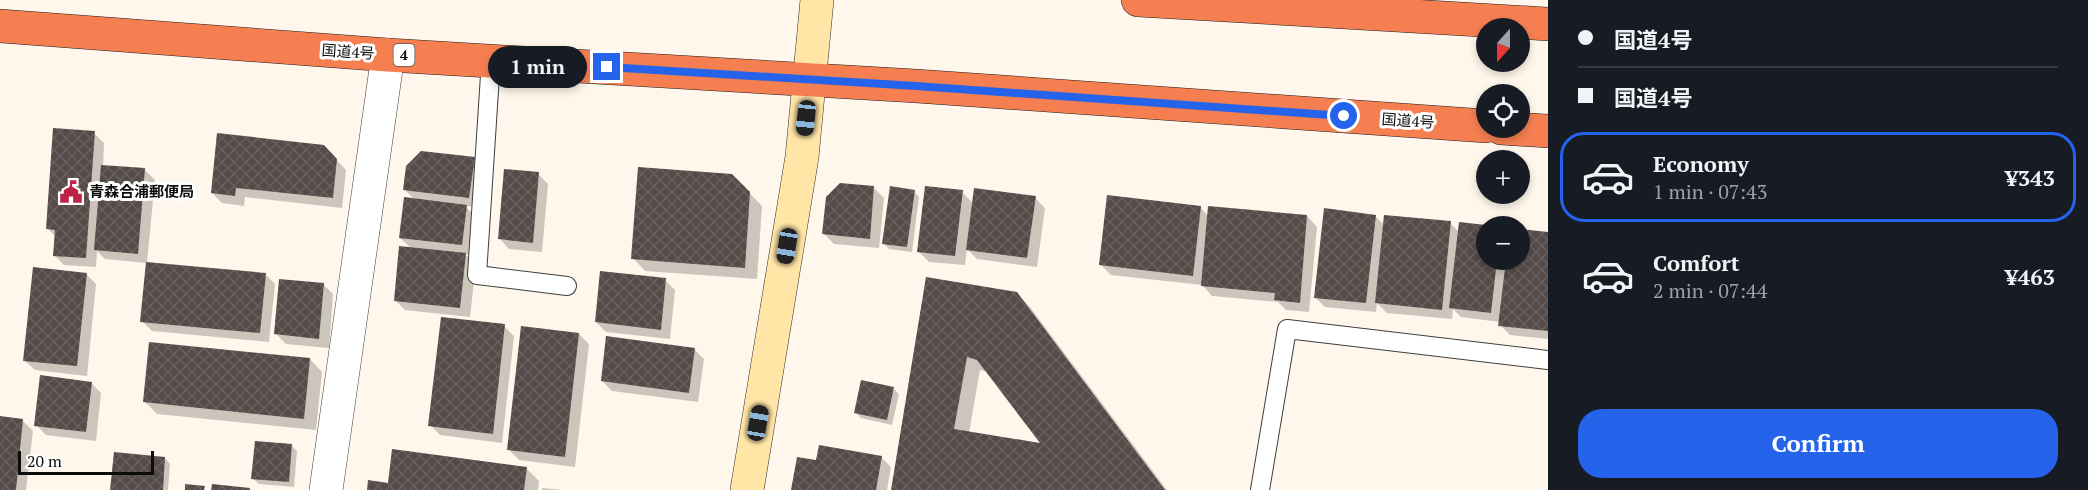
<!DOCTYPE html>
<html lang="en">
<head>
<meta charset="utf-8">
<style>
	body { margin:0; font-family:"PT Serif","Noto Sans JP",serif; background:#20242c; color:#f1f3f6; height:100vh; display:flex; flex-direction:column; font-size:22px; white-space:nowrap }
	* { box-sizing:border-box; margin:0 }
	p { font-size:20px; color:#9ea1a6 }
	.icon { flex:none; width:33px; height:33px; fill:none; stroke:currentColor; stroke-width:2; stroke-linecap:round; stroke-linejoin:round }
	.map { position:relative; flex:1; overflow:hidden }
	.panel { display:flex; flex-direction:column; background:#171b24; width:540px }
	.panel>* { flex:none }
	.hud { display:grid; align-content:center; height:132px; padding:0 30px; background:#171b24 }
	.needle { width:39px; rotate:201deg }
	.tools { position:absolute; left:1476px; top:18px; display:grid; gap:12px }
	.tools a { display:grid; place-items:center; width:54px; height:54px; border-radius:50%; background:#171b24; box-shadow:0 3px 9px #0003; font-size:30px }
	.scale { position:absolute; left:18px; bottom:15px; width:136px; box-sizing:border-box; padding-left:6px; border:3px solid #0c0c0c; border-top:0; font-size:16px; line-height:21px; white-space:nowrap; color:#0c0c0c; -webkit-text-stroke:4px #fff; paint-order:stroke }
	.end { position:absolute; width:27px; height:27px; margin:-14px; border:8px solid #2563eb; background:#fff; box-shadow:0 0 0 3px #fff }
	.from { border-radius:50% }
	.bubble { position:absolute; height:42px; border-radius:21px; background:#171b24; box-shadow:0 3px 9px #0003; font-size:20px; font-weight:600; line-height:42px; text-align:center }
	.car { position:absolute; width:18px; height:36px; margin:-18px -9px; border-radius:8px; box-shadow:0 0 4px 2px #0007; background:linear-gradient(#222 24%,#8ab4d8 0 40%,#222 0 76%,#8ab4d8 0 86%,#222 0) }
	.hud b { display:flex; align-items:center; gap:21px; height:57px; font-size:22px }
	.hud b+b { border-top:2px solid #363941 }
	.hud i { width:15px; height:15px; background:#f1f3f6 }
	ul { padding:0; list-style:none }
	li { display:flex; align-items:center; gap:18px; height:90px; margin:0 12px 9px; padding:0 18px; border:3px solid transparent; border-radius:24px }
	li div { flex:1 }
	li b { display:block; font-size:22px }
	li em { font-style:normal; font-weight:600 }
	li.selected { border-color:#2563eb }
	li>.icon { width:54px; height:54px; stroke-width:1.5 }
	.action { display:flex; gap:12px; margin-top:auto; padding:12px 30px }
	.action a { flex:1; height:69px; border-radius:24px; background:#2563eb; color:#fff; font-size:24px; font-weight:600; line-height:69px; text-align:center }
	main { display:flex; flex:1; min-height:0 }
	.map>svg:first-child { display:block }
	.shadow { fill:#0003; fill-rule:evenodd }
	.building { fill:url(#building-cross-hatch); fill-rule:evenodd }
	.lines { fill:none; stroke-linecap:round; stroke-linejoin:round }
	.lane-casing { stroke:#3f3f3f; stroke-width:20 }
	.street-casing { stroke:#3f3f3f; stroke-width:34 }
	.secondary-casing { stroke:#2e2e2e; stroke-width:34 }
	.highway-casing { stroke:#1d1d1d; stroke-width:34 }
	.lane { stroke:#fff; stroke-width:18 }
	.street { stroke:#fff; stroke-width:33 }
	.secondary { stroke:#ffe5a6; stroke-width:33 }
	.highway { stroke:#f67f52; stroke-width:33 }
	.route { stroke:#2563eb; stroke-width:8 }
	.labels { text-anchor:middle; stroke-width:6; stroke-linejoin:round; paint-order:stroke }
	.shield { fill:#fff; stroke:#555; stroke-width:1.5 }
	.shield-label { font-size:14px; font-weight:bold; fill:#0c0c0c }
	.street-label { font-size:15px; fill:#0c0c0c; stroke:#fff }
	.poi-label { font-size:15px; font-weight:bold; fill:#0c0c0c; stroke:#fff; text-anchor:start }
</style>
</head>
<body>
<main>
<div class="map">
<svg width="1548" height="490" viewBox="0 0 1548 490">
	<defs>
		<pattern id="building-cross-hatch" width="8" height="8" patternUnits="userSpaceOnUse" patternTransform="scale(1.5)"><rect width="8" height="8" fill="#554b48"/><path d="M0 0l8 8M0 8l8-8" fill="none" stroke="#68605e"/></pattern>
	</defs>
	<rect width="100%" height="100%" fill="#fff7eb"/>
	<!-- shadow -->
	<g class="shadow">
		<path d="M94,133L104,143L103,167L145,170L155,180L147,263L265,274L275,284L269,342L152,331L142,321L147,263L105,259L97,251L96,267L64,265L54,255L56,237L47,228Z"/>
		<path d="M323,146L346,170L342,208L245,197L244,206L222,203L212,193Z"/>
		<path d="M474,159L484,169L479,207L465,206L476,217L471,255L465,254L476,264L470,317L405,310L395,300L411,248L400,238L415,200L404,189Z"/>
		<path d="M538,174L548,184L542,252L509,249L499,238Z"/>
		<path d="M732,175L762,206L757,279L645,271L633,258Z"/>
		<path d="M874,188L884,198L879,248L834,244L824,234Z"/>
		<path d="M914,192L919,197L912,252L889,249L884,244Z"/>
		<path d="M962,192L973,203L1035,198L1045,208L1037,267L977,259L967,249L965,265L929,262L919,252Z"/>
		<path d="M1200,207L1208,216H1307L1317,227L1309,312L1286,310L1278,302L1212,296L1202,285L1111,275L1101,265Z"/>
		<path d="M1375,216L1384,225L1450,223L1459,232L1460,223L1490,226H1486V260H1520V231L1548,234V339L1510,335L1500,325V322L1461,317L1453,309L1452,319L1387,313L1377,303L1376,312L1325,307L1315,297Z"/>
		<path d="M86,274L96,284L87,376L35,370L24,360Z"/>
		<path d="M927,279L1016,293L1030,307L1167,490H893ZM980,370L988,372L1043,445L969,433Z"/>
		<path d="M665,280L675,290L670,339L606,332L596,322Z"/>
		<path d="M323,284L333,294L329,348L286,344L276,334Z"/>
		<path d="M504,326L514,336L502,443L440,435L430,425Z"/>
		<path d="M579,334L589,344L575,467L519,460L509,450Z"/>
		<path d="M694,349L704,359L698,402L612,391L602,381Z"/>
		<path d="M310,359L322,372L316,430L157,414L144,401Z"/>
		<path d="M91,383L101,393L96,441L46,435L36,425Z"/>
		<path d="M894,389L899,394L892,425L861,418L856,413Z"/>
		<path d="M0,418L23,421L33,431L26,490H0Z"/>
		<path d="M291,445L297,451L294,487L259,484L253,479Z"/>
		<path d="M881,457L891,467L887,490H792L817,462Z"/>
		<path d="M165,458L170,464L168,490H112Z"/>
		<path d="M526,468L539,481L538,490H369L389,485Z"/>
		<path d="M542,488L562,490H542Z"/>
	</g>
	<!-- building -->
	<g class="building">
		<path d="M53,128L95,131L86,258L53,256L55,230L46,229Z"/>
		<path d="M217,133L324,145L337,159L333,198L236,188L235,196L211,193Z"/>
		<path d="M421,151L475,157L469,198L403,190L406,166Z"/>
		<path d="M101,165L145,168L138,254L94,250Z"/>
		<path d="M638,167L732,174L750,192L745,268L631,259Z"/>
		<path d="M504,169L539,172L533,243L498,239Z"/>
		<path d="M840,183L874,186L870,239L822,234L826,197Z"/>
		<path d="M890,186L915,190L907,247L882,244Z"/>
		<path d="M925,186L963,190L955,256L917,252Z"/>
		<path d="M974,188L1036,196L1027,258L966,250Z"/>
		<path d="M1107,195L1201,206L1193,276L1099,265Z"/>
		<path d="M404,197L467,205L462,245L399,238Z"/>
		<path d="M1208,206L1307,215L1300,303L1274,300L1275,293L1201,286Z"/>
		<path d="M1324,208L1376,215L1366,303L1314,298Z"/>
		<path d="M1384,215L1451,221L1442,310L1375,303Z"/>
		<path d="M1459,222L1486,225V260H1497L1491,313L1449,308Z"/>
		<path d="M1520,229L1548,232V331L1498,326L1506,260H1520Z"/>
		<path d="M399,246L466,253L460,308L394,301Z"/>
		<path d="M146,262L266,273L260,333L140,322Z"/>
		<path d="M33,267L87,273L77,366L23,361Z"/>
		<path d="M600,271L666,278L661,330L595,322Z"/>
		<path d="M926,277L1017,292L1165,490H891ZM967,357L977,360L1040,443L954,429Z"/>
		<path d="M279,279L324,283L319,339L274,334Z"/>
		<path d="M441,317L505,324L493,434L428,426Z"/>
		<path d="M521,326L579,333L565,457L507,450Z"/>
		<path d="M606,336L695,348L689,393L601,381Z"/>
		<path d="M149,342L310,358L304,419L143,402Z"/>
		<path d="M40,375L92,382L86,432L34,426Z"/>
		<path d="M861,380L894,387L887,420L854,413Z"/>
		<path d="M0,416L23,419L16,490H0Z"/>
		<path d="M255,441L292,444L289,482L251,479Z"/>
		<path d="M819,445L882,456L876,490H791L797,457L816,460Z"/>
		<path d="M392,449L527,467L524,490H367L368,480L388,483Z"/>
		<path d="M114,452L165,457L163,490H110Z"/>
		<path d="M185,484L205,486L204,490H185Z"/>
		<path d="M212,484L250,488V490H211Z"/>
	</g>
	<g class="lines">
		<!-- lane casing -->
		<g class="lane-casing">
			<g id="lane">
				<path d="M491,60L477,275L567,286"/>
				<path d="M1260,490L1287,329L1548,360"/>
			</g>
		</g>
		<!-- street casing -->
		<g class="street-casing">
			<path id="street" d="M326,490L388,55"/>
		</g>
		<!-- secondary casing -->
		<g class="secondary-casing">
			<path id="secondary" d="M747,490L802,157L817,0"/>
		</g>
		<!-- highway casing -->
		<g class="highway-casing">
			<g id="highway">
				<path d="M1138,0L1548,24"/>
				<path d="M0,26L388,55L916,86L1486,126"/>
				<path d="M1501,128L1548,131"/>
			</g>
		</g>
		<!-- lane -->
		<use href="#lane" class="lane"/>
		<!-- street -->
		<use href="#street" class="street"/>
		<!-- secondary -->
		<use href="#secondary" class="secondary"/>
		<!-- highway -->
		<use href="#highway" class="highway"/>
	</g>
	<g class="lines">
		<!-- route -->
		<path class="route" d="M607,67L916,86L1344,116"/>
	</g>
	<!-- icons -->
	<defs>
		<g id="civic-bare" transform="scale(1.8)"><path d="M-.6-6.5H3V-4.5H.6V-3L4-1V1h2V6H-6V1h2V-1L-.6-3ZM-1.2 2.5V6h2.4V2.5Z" fill="#bd2346" stroke="#fff" stroke-width="2.5" paint-order="stroke"/></g>
	</defs>
	<g fill-rule="evenodd">
		<use href="#civic-bare" x="71" y="192"/>
	</g>
	<g class="labels">
		<!-- shield labels -->
		<rect class="shield" x="393.5" y="44" width="21" height="22" rx="4.5"/>
		<g class="shield-label">
			<text x="404" y="60">4</text>
		</g>
		<!-- street labels -->
		<g class="street-label">
			<text transform="translate(348 52) rotate(4)" y="5">国道4号</text>
			<text transform="translate(1408 121) rotate(4)" y="5">国道4号</text>
		</g>
		<!-- poi labels -->
		<g class="poi-label">
			<text x="89" y="197">青森合浦郵便局</text>
		</g>
	</g>
</svg>
<div class="tools">
<a><svg class="needle" viewBox="-14 -14 28 28"><path d="M0-13l5 13h-10z" fill="#e53935"/><path d="M0 13l5-13h-10z" fill="#9ea1a6"/></svg></a>
<a><svg class="icon" aria-label="locate" viewBox="0 0 24 24"><circle cx="12" cy="12" r="6"/><path d="M12 2v4M12 18v4M2 12h4M18 12h4"/></svg></a>
<a>+</a>
<a>−</a>
</div>
<div class="scale">20 m</div>
<i class="end from" style="left:1344px;top:116px"></i>
<i class="end" style="left:607px;top:67px"></i>
<div class="bubble" style="left:488px;top:46px;width:99px">1 min</div>
<i class="car" style="left:806px;top:118px;rotate:186deg"></i>
<i class="car" style="left:787px;top:246px;rotate:189deg"></i>
<i class="car" style="left:758px;top:423px;rotate:10deg"></i>
</div>
<section class="panel">
<div class="hud">
<b><i class="from"></i>国道4号</b>
<b><i></i>国道4号</b>
</div>
<ul>
<li class="selected"><svg class="icon" aria-label="car" viewBox="0 0 24 24"><path d="M5 17H2v-5l4-1 3-4h7l3 4 3 1v5h-3M9 17h6M6 11h13"/><circle cx="7" cy="17" r="2"/><circle cx="17" cy="17" r="2"/></svg><div><b>Economy</b><p>1 min · 07:43</p></div><em>¥343</em></li>
<li><svg class="icon" aria-label="car" viewBox="0 0 24 24"><path d="M5 17H2v-5l4-1 3-4h7l3 4 3 1v5h-3M9 17h6M6 11h13"/><circle cx="7" cy="17" r="2"/><circle cx="17" cy="17" r="2"/></svg><div><b>Comfort</b><p>2 min · 07:44</p></div><em>¥463</em></li>
</ul>
<div class="action"><a>Confirm</a></div>
</section>
</main>
</body>
</html>
